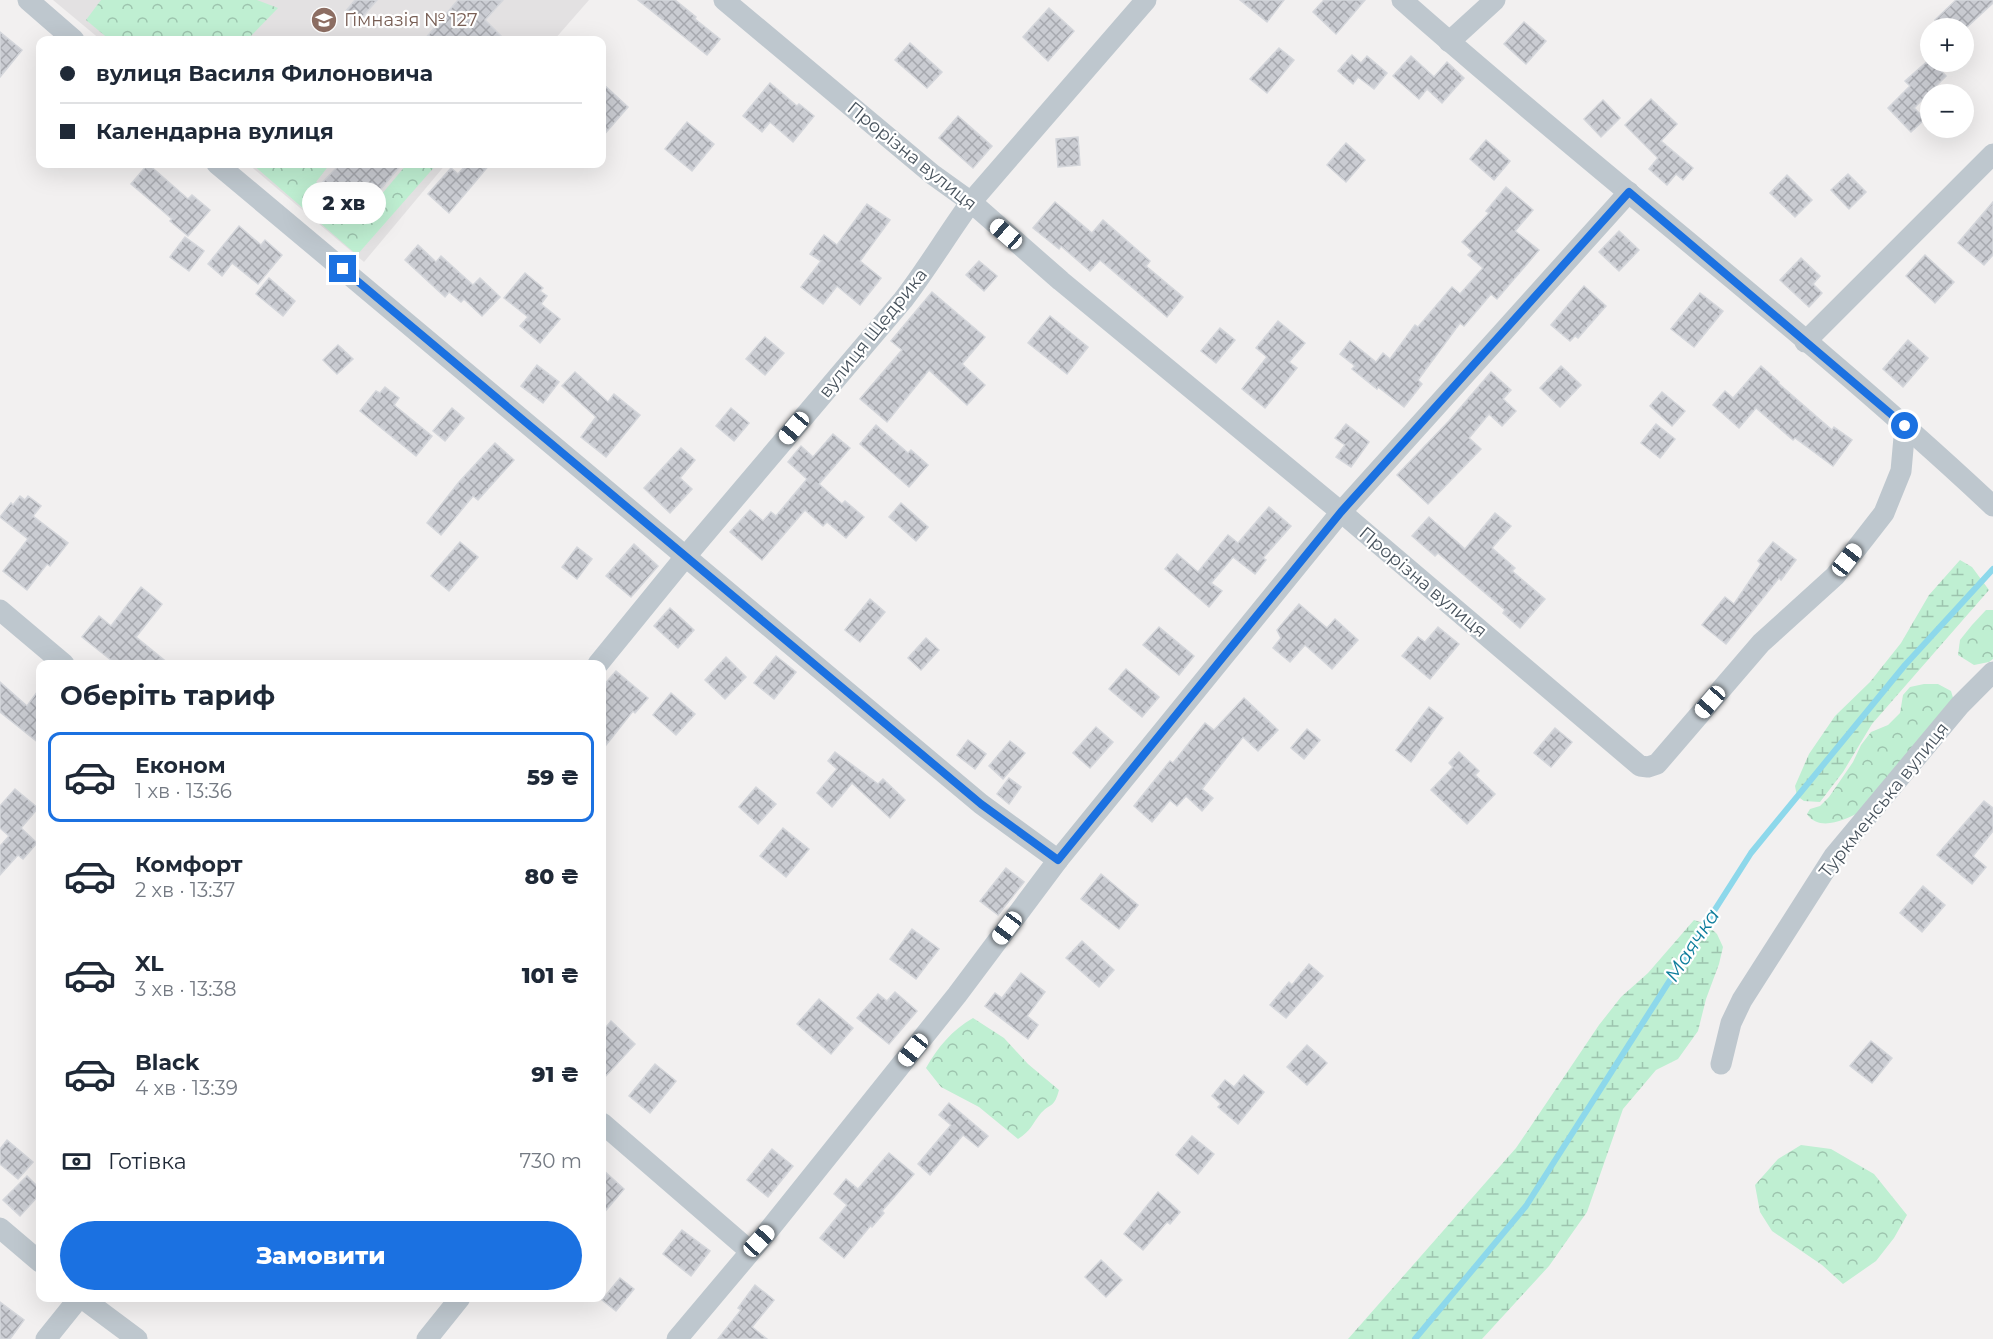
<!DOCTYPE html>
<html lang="uk">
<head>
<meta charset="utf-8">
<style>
	body { margin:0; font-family:Montserrat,sans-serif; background:#f6f6f7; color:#1f2937; height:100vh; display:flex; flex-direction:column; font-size:22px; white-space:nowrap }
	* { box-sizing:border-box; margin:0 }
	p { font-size:20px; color:#747a83 }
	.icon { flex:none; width:33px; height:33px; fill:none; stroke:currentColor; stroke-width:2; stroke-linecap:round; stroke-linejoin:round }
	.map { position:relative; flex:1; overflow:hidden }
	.details { position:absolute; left:36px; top:660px; width:570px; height:642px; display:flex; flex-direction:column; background:#fff; border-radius:12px; box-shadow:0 6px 24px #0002 }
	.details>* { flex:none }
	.guide { position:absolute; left:36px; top:36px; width:570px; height:132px; border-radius:12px; box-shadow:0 6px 24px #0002; display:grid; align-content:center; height:132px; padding:0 24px; background:#fff }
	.controls { position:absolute; left:1920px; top:18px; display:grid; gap:12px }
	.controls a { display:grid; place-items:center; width:54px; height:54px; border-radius:50%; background:#fff; box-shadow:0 6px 24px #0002; font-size:30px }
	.end { position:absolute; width:27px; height:27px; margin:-14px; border:8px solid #1b71e1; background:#fff; box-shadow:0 0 0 3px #fff }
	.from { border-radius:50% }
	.bubble { position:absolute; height:42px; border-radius:21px; background:#fff; box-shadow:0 6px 24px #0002; font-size:20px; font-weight:800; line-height:42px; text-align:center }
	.car { position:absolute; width:18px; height:36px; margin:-18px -9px; border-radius:8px; box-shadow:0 0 4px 2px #0007; background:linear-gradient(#fff 24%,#345 0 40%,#fff 0 76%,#345 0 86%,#fff 0) }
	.guide b { display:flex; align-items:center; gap:21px; height:57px; font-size:22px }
	.guide b+b { border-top:2px solid #e0e1e3 }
	.guide i { width:15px; height:15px; background:#1f2937 }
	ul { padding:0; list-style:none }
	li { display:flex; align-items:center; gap:18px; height:90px; margin:0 12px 9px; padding:0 12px; border:3px solid transparent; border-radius:12px }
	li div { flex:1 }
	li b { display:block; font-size:22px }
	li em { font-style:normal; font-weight:800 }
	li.current { border-color:#1b71e1 }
	li>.icon { width:54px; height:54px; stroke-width:1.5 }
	h2 { padding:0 24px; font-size:27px; line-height:72px }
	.pay { display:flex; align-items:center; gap:15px; height:66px; padding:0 24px; font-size:22px }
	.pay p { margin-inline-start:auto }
	.button { display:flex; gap:12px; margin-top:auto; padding:12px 24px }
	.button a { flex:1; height:69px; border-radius:36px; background:#1b71e1; color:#fff; font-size:24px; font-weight:800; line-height:69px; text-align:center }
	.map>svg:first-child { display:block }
	.education { fill:#e3e1e2 }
	.forest { fill:url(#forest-crowns) }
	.wetland { fill:url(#wetland-marsh) }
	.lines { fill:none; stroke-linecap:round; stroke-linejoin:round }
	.stream { stroke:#8dd8eb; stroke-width:6 }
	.building { fill:url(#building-cross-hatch); stroke:#d4d6db; stroke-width:1.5 }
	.minor { stroke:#bec7ce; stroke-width:21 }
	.route { stroke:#1b71e1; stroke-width:8 }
	.labels { text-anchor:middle; stroke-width:4.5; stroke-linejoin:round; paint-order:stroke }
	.education-label { font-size:18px; fill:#785e54; stroke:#fff; text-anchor:start }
	.street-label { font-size:18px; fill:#48535d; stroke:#fff }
	.water-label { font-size:20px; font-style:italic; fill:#0e7d9c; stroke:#fff }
</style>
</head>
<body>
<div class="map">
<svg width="1993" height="1339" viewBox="0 0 1993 1339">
	<defs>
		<pattern id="forest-crowns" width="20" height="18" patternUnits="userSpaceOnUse" patternTransform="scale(1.5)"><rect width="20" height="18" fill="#bfefd2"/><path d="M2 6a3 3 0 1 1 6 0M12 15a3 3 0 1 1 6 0" fill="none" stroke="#9dc4ae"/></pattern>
		<pattern id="wetland-marsh" width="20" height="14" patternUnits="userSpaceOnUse" patternTransform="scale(1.5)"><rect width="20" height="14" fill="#bfefd2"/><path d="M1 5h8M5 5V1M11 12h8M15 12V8" fill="none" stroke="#9dc4ae"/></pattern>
		<pattern id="building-cross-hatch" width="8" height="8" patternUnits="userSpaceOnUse" patternTransform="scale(1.5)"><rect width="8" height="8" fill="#caccd2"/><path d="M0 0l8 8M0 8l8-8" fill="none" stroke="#a6a8ae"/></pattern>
	</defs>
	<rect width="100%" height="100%" fill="#f2f0f0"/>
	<!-- education -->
	<g class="education">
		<path d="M53,0H589L554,40H101Z"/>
		<path d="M248,164H446L364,262Z"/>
	</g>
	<!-- forest -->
	<g class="forest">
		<path d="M101,0H257L278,8L247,40H110L86,20Z"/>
		<path d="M252,164H330L316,182L360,220L407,164H437L357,255Z"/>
		<path d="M1986,610H1993V659L1989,662L1974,665L1958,655L1960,640L1972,625Z"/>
		<path d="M1924,684H1938L1951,691L1954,701L1860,812C1845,820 1819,832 1807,814L1810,809L1820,806L1829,797L1853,762L1861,745L1871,732L1888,725L1900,713L1903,695L1910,687Z"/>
		<path d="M973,1018L1004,1038L1028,1064L1059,1090C1054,1108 1052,1102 1041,1113C1032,1124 1031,1131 1018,1139L979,1107L941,1087L926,1068C938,1047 952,1030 973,1018Z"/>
		<path d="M1801,1145L1831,1149L1874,1174L1907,1215L1894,1238L1876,1261L1843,1284L1822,1265L1772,1231L1760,1212L1755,1185L1778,1159Z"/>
	</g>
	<!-- wetland -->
	<g class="wetland">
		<path d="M1960,560L1972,567L1989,590L1872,724L1843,772L1820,802L1804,801L1797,796L1795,786L1809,754L1835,716L1870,682L1901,643L1929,595Z"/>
		<path d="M1694,920L1706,924L1717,934L1723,947L1719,964L1706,999L1698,1031L1678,1059L1656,1070L1623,1109L1587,1212L1549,1266L1482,1339H1348L1516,1148L1599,1025L1621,997L1648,973Z"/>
	</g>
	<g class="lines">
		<!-- stream -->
		<path class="stream" d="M1415,1339L1526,1206L1751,853L1905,665L1993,569"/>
	</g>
	<!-- building -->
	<g class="building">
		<path d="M355,0H377L358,22L346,11Z"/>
		<path d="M458,0H503L485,20L505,40H424Z"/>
		<path d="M638,0H675L696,17L695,19L720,39L707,55Z"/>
		<path d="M1240,0H1284L1267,22Z"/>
		<path d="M1324,0H1365L1336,34L1313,12Z"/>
		<path d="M1956,0H1993V3L1966,28H1942L1935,20Z"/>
		<path d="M1049,8L1074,31L1048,61L1023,37Z"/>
		<path d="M1524,22L1546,41L1526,64L1504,44Z"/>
		<path d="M0,32L22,50L0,77Z"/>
		<path d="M910,43L942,72L927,88L895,60Z"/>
		<path d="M1279,48L1294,60L1267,93L1250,79Z"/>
		<path d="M1352,55L1361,63L1367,56L1387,73L1374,89L1358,77L1353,84L1338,71Z"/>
		<path d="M1411,56L1434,77L1447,62L1464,78L1442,103L1427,89L1419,99L1393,76Z"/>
		<path d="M1930,59L1946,76L1914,108L1925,119L1911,132L1888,108L1910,86L1905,81Z"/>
		<path d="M602,83L628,107L602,137Z"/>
		<path d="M770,83L797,106L799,104L814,116L793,142L770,122L762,132L743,116Z"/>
		<path d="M1651,99L1677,124L1661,141L1693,168L1683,180L1676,174L1667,185L1649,169L1658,158L1625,125Z"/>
		<path d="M1603,100L1620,118L1601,137L1584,119Z"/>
		<path d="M958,116L992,146L973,168L939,138Z"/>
		<path d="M687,122L714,144L692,171L665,149Z"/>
		<path d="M1078,137L1080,165L1058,167L1056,139Z"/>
		<path d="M1486,140L1510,161L1494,180L1470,159Z"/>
		<path d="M1346,143L1365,160L1346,182L1327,165Z"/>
		<path d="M148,164L188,199L192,195L210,210L188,236L170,221L172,219L131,184Z"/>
		<path d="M340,164H402L359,215L321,184Z"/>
		<path d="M467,164H490L449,213L428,194L451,168L458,174Z"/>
		<path d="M1848,174L1866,192L1849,209L1831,190Z"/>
		<path d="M1787,175L1812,200L1795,217L1770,193Z"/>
		<path d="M1506,187L1533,210L1515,231L1539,250L1497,299L1491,294L1464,326L1460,323L1418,380L1422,384L1404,407L1378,387L1377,389L1352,369L1355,366L1340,354L1350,341L1376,362L1383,353L1390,359L1415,325L1418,327L1452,287L1460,294L1483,268L1468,255L1472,251L1462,242L1489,213L1486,211Z"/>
		<path d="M1055,202L1092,233L1103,220L1150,261L1146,266L1183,297L1167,317L1100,260L1090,271L1061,246L1059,249L1033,228Z"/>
		<path d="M1993,202V255L1984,265L1958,243Z"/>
		<path d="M867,204L890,220L860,261L881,278L860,305L837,286L823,304L801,287L821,261L810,254L824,235L837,245Z"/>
		<path d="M239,226L261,245L265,240L282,255L258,284L232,263L222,276L208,264Z"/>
		<path d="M1619,231L1639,250L1619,271L1599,252Z"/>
		<path d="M185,237L204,251L189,271L170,257Z"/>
		<path d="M418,245L436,262L441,256L473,285L480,278L500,297L482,316L464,299L461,302L449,292L445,297L405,260Z"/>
		<path d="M1925,255L1954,282L1935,303L1906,276Z"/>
		<path d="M1801,258L1820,276L1813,284L1822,293L1809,307L1780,280Z"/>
		<path d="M979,261L997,276L984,291L966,275Z"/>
		<path d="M525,273L543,288L540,291L547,296L541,304L560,319L540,343L520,326L528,317L504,298Z"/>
		<path d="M269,278L295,301L283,316L256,294Z"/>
		<path d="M1584,286L1606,306L1578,338L1575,336L1570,341L1551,325Z"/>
		<path d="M932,292L985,337L962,364L985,385L967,405L929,370L887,422L860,399L902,350L891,341Z"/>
		<path d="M1700,293L1723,311L1694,347L1671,329Z"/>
		<path d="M1050,316L1088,347L1067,374L1028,343Z"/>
		<path d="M1278,321L1305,343L1289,362L1297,368L1265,408L1242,389L1267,357L1256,348Z"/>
		<path d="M1220,328L1235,340L1216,363L1201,351Z"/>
		<path d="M765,337L784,353L765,375L746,359Z"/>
		<path d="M1908,340L1928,358L1903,387L1883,369Z"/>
		<path d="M338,345L353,359L337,374L323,360Z"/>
		<path d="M537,365L559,382L543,403L521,386Z"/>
		<path d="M1561,366L1581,385L1560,407L1540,388Z"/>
		<path d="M1761,366L1779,382L1778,383L1832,430L1834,427L1852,440L1833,466L1795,438L1793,440L1756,408L1739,428L1713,405L1725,391L1733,398Z"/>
		<path d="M575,372L608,402L614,394L640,415L606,457L581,437L596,417L562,386Z"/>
		<path d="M1491,372L1511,390L1503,399L1516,411L1502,426L1489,414L1469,438L1481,449L1428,504L1397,475L1449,421Z"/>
		<path d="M385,387L399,398L394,405L432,436L416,456L360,411L376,391L380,393Z"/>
		<path d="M1662,392L1685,411L1672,426L1650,406Z"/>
		<path d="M452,408L464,418L445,441L433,431Z"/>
		<path d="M731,408L749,423L734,441L716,426Z"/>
		<path d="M1346,424L1369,442L1351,467L1336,457L1345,445L1335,438Z"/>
		<path d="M1656,424L1675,439L1660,458L1641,443Z"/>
		<path d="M876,425L908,453L911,450L928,465L909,487L860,444Z"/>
		<path d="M833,434L850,448L819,484L842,504L845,501L864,517L846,538L827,522L823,526L805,510L762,560L730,532L750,510L763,521L771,512L776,516L807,479L788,462L801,446L813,457Z"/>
		<path d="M495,443L514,460L478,500L473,496L441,535L427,523L459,482Z"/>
		<path d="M681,448L695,460L680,478L692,489L670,513L644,488Z"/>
		<path d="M20,496L25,500L28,496L41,506L33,516L68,543L50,566L47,564L27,590L3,571L28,539L0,517L11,503L13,505Z"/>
		<path d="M901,503L928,527L916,541L889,517Z"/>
		<path d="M1269,507L1291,526L1263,558L1266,560L1255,574L1233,557L1211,583L1222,591L1209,607L1165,569L1177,554L1198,572L1228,535L1238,543Z"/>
		<path d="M1495,513L1511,526L1492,548L1515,568L1512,571L1545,599L1520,628L1503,613L1505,610L1438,553L1435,556L1412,536L1429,517L1465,549Z"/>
		<path d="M460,542L478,557L449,591L431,576Z"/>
		<path d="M1773,542L1796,560L1781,580L1779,578L1726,644L1702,625L1725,597L1734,604L1761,564L1758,561Z"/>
		<path d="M634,544L658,566L631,597L606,576Z"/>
		<path d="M577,547L592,559L577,579L562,567Z"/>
		<path d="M141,587L162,604L136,637L169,664H116L82,637L99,616L111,626Z"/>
		<path d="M870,599L885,612L860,642L845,630Z"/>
		<path d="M1299,604L1327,628L1335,619L1358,640L1332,669L1305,645L1290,662L1273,648L1281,638L1277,630Z"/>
		<path d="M670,608L694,630L678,648L654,626Z"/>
		<path d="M1159,627L1194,656L1179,675L1143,645Z"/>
		<path d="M1438,627L1459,644L1430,679L1402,656L1418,637L1425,642Z"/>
		<path d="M926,638L939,650L921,670L908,658Z"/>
		<path d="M776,656L796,672L774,699L754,683Z"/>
		<path d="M726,657L746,677L725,699L705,680Z"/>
		<path d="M1126,669L1159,697L1142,717L1109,689Z"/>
		<path d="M616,671L648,698L635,713L633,711L602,750V687Z"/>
		<path d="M0,682L27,706L40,688V744L0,712Z"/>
		<path d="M671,693L695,714L676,735L653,715Z"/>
		<path d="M1244,698L1278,730L1258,751L1243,737L1202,789L1213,798L1202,811L1186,796L1177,806L1170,800L1152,822L1134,806L1170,761L1173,763L1205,723L1214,730Z"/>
		<path d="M1429,707L1443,718L1411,762L1396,750Z"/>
		<path d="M1096,727L1113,742L1090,768L1073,753Z"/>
		<path d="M1555,728L1572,742L1551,767L1534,753Z"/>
		<path d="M1307,729L1320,740L1304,759L1291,748Z"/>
		<path d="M968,740L986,754L975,769L957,755Z"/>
		<path d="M1010,741L1025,753L1003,779L989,766Z"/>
		<path d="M835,752L878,784L883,779L905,800L890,818L852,783L832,807L817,793L837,769L828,761Z"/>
		<path d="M1459,752L1479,771L1475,775L1495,794L1467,824L1431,790L1453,767L1449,763Z"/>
		<path d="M1009,778L1021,787L1009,804L997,794Z"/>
		<path d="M756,787L776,804L758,824L739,807Z"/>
		<path d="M15,789L38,808L21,828L37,843L23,859L18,855L0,875V846L9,836L0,828V806Z"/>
		<path d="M1984,801L1993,808V831L1973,856L1986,867L1972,884L1937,855Z"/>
		<path d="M783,828L809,849L786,877L760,856Z"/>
		<path d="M1006,868L1024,882L998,915L980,901Z"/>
		<path d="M1101,874L1138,905L1119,929L1081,899Z"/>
		<path d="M1923,886L1945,905L1922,932L1900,913Z"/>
		<path d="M912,929L939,949L916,979L890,959Z"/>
		<path d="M1082,941L1114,970L1099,987L1066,958Z"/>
		<path d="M1309,964L1323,976L1286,1018L1270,1005L1289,982L1292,985Z"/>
		<path d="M1021,973L1045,992L1027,1016L1038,1025L1028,1039L985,1006L995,993L1002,998Z"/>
		<path d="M895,992L917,1011L889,1044L857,1018L878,994L887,1001Z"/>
		<path d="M819,999L853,1028L831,1054L797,1024Z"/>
		<path d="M611,1021L635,1044L602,1080V1032Z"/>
		<path d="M1871,1041L1892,1058L1872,1083L1850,1066Z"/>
		<path d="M1307,1045L1327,1063L1307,1085L1287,1067Z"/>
		<path d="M655,1064L676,1081L650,1113L629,1096Z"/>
		<path d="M1244,1075L1264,1092L1238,1124L1218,1107L1221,1104L1212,1096L1225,1080L1234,1087Z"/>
		<path d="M949,1103L988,1136L978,1147L963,1135L930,1175L918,1164L951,1125L939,1115Z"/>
		<path d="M1192,1136L1214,1154L1198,1174L1176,1155Z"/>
		<path d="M7,1140L33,1162L18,1179L0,1164V1149Z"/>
		<path d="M772,1149L793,1166L768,1197L747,1180Z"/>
		<path d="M889,1153L914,1174L882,1211L884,1213L872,1227L871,1225L844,1258L820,1238L847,1205L834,1194L846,1179L858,1189Z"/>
		<path d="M602,1169L624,1189L602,1215Z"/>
		<path d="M27,1176L40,1189V1194L20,1216L3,1200Z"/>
		<path d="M1158,1192L1180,1212L1170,1224L1167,1222L1143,1250L1124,1234Z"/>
		<path d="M682,1230L710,1251L691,1276L663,1254Z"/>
		<path d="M1101,1260L1122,1280L1106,1297L1085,1277Z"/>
		<path d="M620,1278L634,1289L616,1311L602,1300Z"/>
		<path d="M755,1285L774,1300L752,1327L767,1339H718L741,1310L738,1308Z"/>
		<path d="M0,1302L24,1320L10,1339H0Z"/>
	</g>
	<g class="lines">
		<!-- minor -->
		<g class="minor">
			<path d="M28,0L74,40"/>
			<path d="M724,0L932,174L971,202L1061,281L1341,512L1640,766L1648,767L1657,764L1761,643L1835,576L1884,513L1901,471L1905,426"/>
			<path d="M1402,0C1596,172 1804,329 1993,506"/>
			<path d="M1449,42L1495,0"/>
			<path d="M217,164L981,804L1058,860"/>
			<path d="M1805,342L1993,154"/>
			<path d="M0,610L64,664"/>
			<path d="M598,664L686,556L903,300C927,269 947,235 971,202L1146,0"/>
			<path d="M1721,1064L1731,1023L1742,1000L1834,856L1960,705L1993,672"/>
			<path d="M602,1123L750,1251"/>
			<path d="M0,1228L40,1262"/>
			<path d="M82,1298L137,1339"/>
			<path d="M46,1339L79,1298"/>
			<path d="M427,1339L460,1298"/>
			<path d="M677,1339L768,1231L957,995L1058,860L1341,512L1629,192"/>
		</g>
	</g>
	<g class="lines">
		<!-- route -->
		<path class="route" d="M343,269L981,804L1058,860L1341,512L1629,192L1905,426"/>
	</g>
	<!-- icons -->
	<defs>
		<g id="school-disc" transform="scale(1.35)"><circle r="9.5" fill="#8d6e63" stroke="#fff"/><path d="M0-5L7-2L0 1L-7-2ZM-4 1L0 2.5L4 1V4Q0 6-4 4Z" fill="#fff"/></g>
	</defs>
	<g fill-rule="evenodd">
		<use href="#school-disc" x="324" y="20"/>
	</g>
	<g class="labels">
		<!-- education labels -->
		<g class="education-label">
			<text x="344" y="26">Гімназія № 127</text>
		</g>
		<!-- street labels -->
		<g class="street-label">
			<text transform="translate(912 156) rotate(39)" y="6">Прорізна вулиця</text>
			<text transform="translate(873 333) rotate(-51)" y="6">вулиця Щедрика</text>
			<text transform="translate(1423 582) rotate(40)" y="6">Прорізна вулиця</text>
			<text transform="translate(1884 800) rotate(-51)" y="6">Туркменська вулиця</text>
		</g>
		<!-- water labels -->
		<g class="water-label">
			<text transform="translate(1692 945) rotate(-57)" y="7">Маячка</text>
		</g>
	</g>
</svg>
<div class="controls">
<a>+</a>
<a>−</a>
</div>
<i class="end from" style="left:1905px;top:426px"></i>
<i class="end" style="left:343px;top:269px"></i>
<div class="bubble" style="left:302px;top:182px;width:84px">2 хв</div>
<i class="car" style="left:1006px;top:234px;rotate:311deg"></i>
<i class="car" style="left:794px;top:428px;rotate:220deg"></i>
<i class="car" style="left:1847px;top:560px;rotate:38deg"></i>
<i class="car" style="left:1710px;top:702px;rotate:221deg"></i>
<i class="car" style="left:1007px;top:928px;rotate:217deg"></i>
<i class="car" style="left:913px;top:1050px;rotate:219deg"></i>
<i class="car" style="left:759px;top:1241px;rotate:43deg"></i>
<div class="guide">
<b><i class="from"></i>вулиця Василя Филоновича</b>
<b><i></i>Календарна вулиця</b>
</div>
<section class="details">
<h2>Оберіть тариф</h2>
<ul>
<li class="current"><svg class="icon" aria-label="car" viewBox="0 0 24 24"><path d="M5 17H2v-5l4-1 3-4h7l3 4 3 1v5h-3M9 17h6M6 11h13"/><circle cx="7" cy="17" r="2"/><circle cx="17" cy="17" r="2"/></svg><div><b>Економ</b><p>1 хв · 13:36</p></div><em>59 ₴</em></li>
<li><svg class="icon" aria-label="car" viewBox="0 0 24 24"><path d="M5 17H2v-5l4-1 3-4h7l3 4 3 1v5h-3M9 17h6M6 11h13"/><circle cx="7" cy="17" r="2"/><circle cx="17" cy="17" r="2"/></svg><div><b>Комфорт</b><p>2 хв · 13:37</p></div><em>80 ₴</em></li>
<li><svg class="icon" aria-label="car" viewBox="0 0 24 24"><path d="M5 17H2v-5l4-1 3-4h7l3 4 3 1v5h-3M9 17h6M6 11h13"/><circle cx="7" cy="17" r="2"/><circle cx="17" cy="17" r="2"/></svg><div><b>XL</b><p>3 хв · 13:38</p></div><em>101 ₴</em></li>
<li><svg class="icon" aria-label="car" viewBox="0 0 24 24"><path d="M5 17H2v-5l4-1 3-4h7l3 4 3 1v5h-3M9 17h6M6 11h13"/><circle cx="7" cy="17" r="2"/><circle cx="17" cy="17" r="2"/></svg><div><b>Black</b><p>4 хв · 13:39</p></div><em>91 ₴</em></li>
</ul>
<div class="pay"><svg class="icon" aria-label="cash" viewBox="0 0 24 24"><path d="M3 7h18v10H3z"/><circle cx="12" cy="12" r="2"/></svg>Готівка<p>730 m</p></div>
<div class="button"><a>Замовити</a></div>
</section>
</div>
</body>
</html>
